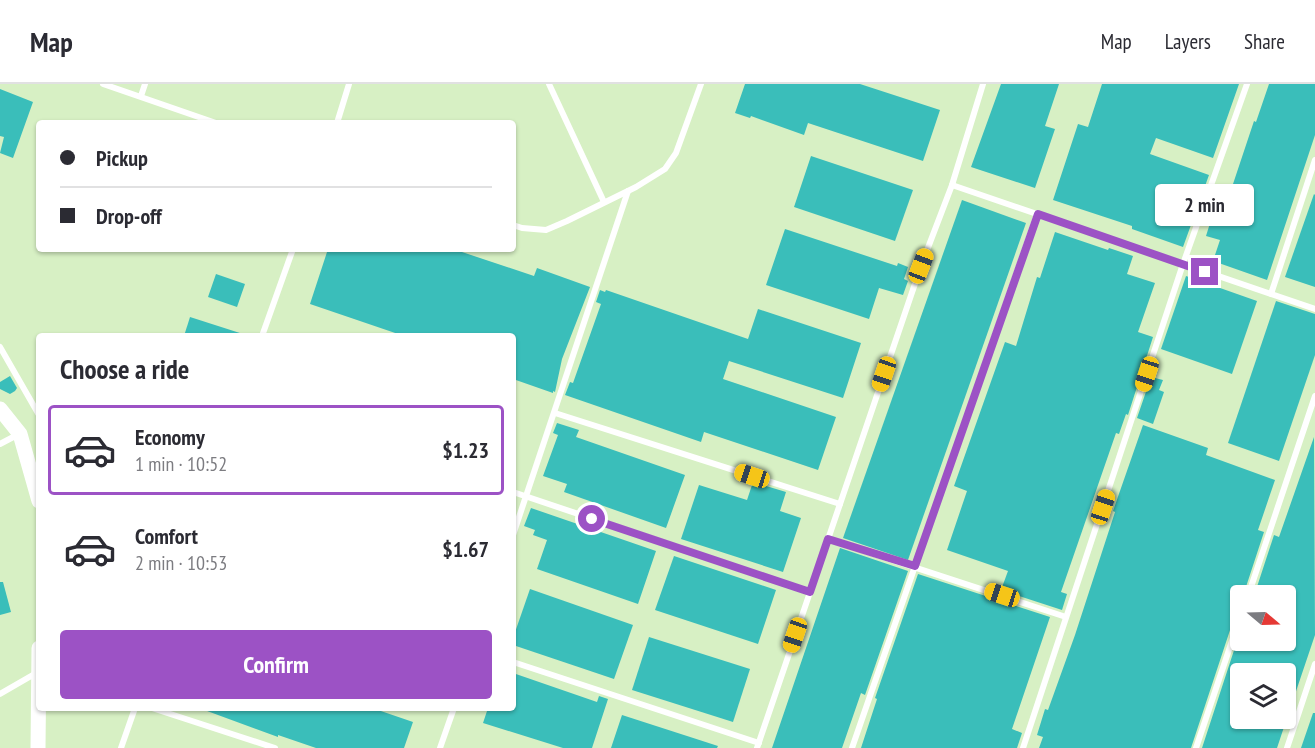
<!DOCTYPE html>
<html lang="en">
<head>
<meta charset="utf-8">
<style>
	body { margin:0; font-family:"PT Sans Narrow",sans-serif; background:#f7f7f7; color:#2b2b33; height:100vh; display:flex; flex-direction:column; font-size:22px; white-space:nowrap }
	* { box-sizing:border-box; margin:0 }
	p { font-size:20px; color:#7c7c81 }
	.icon { flex:none; width:33px; height:33px; fill:none; stroke:currentColor; stroke-width:2; stroke-linecap:round; stroke-linejoin:round }
	.map { position:relative; flex:1; overflow:hidden }
	.drawer { position:absolute; left:36px; top:249px; width:480px; height:378px; display:flex; flex-direction:column; background:#fff; border-radius:6px; box-shadow:0 2px 4px #0004 }
	.drawer>* { flex:none }
	.hud { position:absolute; left:36px; top:36px; width:480px; height:132px; border-radius:6px; box-shadow:0 2px 4px #0004; display:grid; align-content:center; height:132px; padding:0 24px; background:#fff }
	.needle { width:39px; rotate:109deg }
	.controls { position:absolute; left:1230px; top:501px; display:grid; gap:12px }
	.controls a { display:grid; place-items:center; width:66px; height:66px; border-radius:6px; background:#fff; box-shadow:0 2px 4px #0004; font-size:30px }
	.end { position:absolute; width:27px; height:27px; margin:-14px; border:8px solid #9c52c5; background:#fff; box-shadow:0 0 0 3px #fff }
	.from { border-radius:50% }
	.bubble { position:absolute; height:42px; border-radius:6px; background:#fff; box-shadow:0 2px 4px #0004; font-size:20px; font-weight:700; line-height:42px; text-align:center }
	.car { position:absolute; width:18px; height:36px; margin:-18px -9px; border-radius:8px; box-shadow:0 0 4px 2px #0007; background:linear-gradient(#f5c518 24%,#345 0 40%,#f5c518 0 76%,#345 0 86%,#f5c518 0) }
	.hud b { display:flex; align-items:center; gap:21px; height:57px; font-size:22px }
	.hud b+b { border-top:2px solid #e1e1e2 }
	.hud i { width:15px; height:15px; background:#2b2b33 }
	ul { padding:0; list-style:none }
	li { display:flex; align-items:center; gap:18px; height:90px; margin:0 12px 9px; padding:0 12px; border:3px solid transparent; border-radius:6px }
	li div { flex:1 }
	li b { display:block; font-size:22px }
	li em { font-style:normal; font-weight:700 }
	li.active { border-color:#9c52c5 }
	li>.icon { width:54px; height:54px; stroke-width:1.5 }
	h2 { padding:0 24px; font-size:27px; line-height:72px }
	.button { display:flex; gap:12px; margin-top:auto; padding:12px 24px }
	.button a { flex:1; height:69px; border-radius:6px; background:#9c52c5; color:#fff; font-size:24px; font-weight:700; line-height:69px; text-align:center }
	header { display:flex; align-items:center; gap:36px; box-sizing:border-box; height:84px; padding:0 30px; background:#fff; border-bottom:2px solid #e1e1e2 }
	header strong { font-size:28px }
	nav { display:flex; gap:33px; margin-inline-start:auto; font-size:21px }
	.map>svg:first-child { display:block }
	.building { fill:#3abeba }
	.lines { fill:none; stroke-linecap:round; stroke-linejoin:round }
	.service { stroke:#fff; stroke-width:6 }
	.tertiary { stroke:#fff; stroke-width:15 }
	.route { stroke:#9c52c5; stroke-width:8 }
</style>
</head>
<body>
<header>
<strong>Map</strong>
<nav><a>Map</a><a>Layers</a><a>Share</a></nav>
</header>
<div class="map">
<svg width="1315" height="664" viewBox="0 0 1315 664">
	<rect width="100%" height="100%" fill="#d7f0c4"/>
	<!-- building -->
	<g class="building">
		<path d="M745,0H860L940,26L923,77L808,39L804,51L751,32L750,34L735,29Z"/>
		<path d="M1001,0H1059L1045,42L1055,45L1035,104L971,83Z"/>
		<path d="M1102,0H1239L1213,74L1156,54L1150,70L1209,91L1183,163L1132,145V142L1053,116L1078,40L1088,43Z"/>
		<path d="M1269,0H1315V51L1267,196L1213,177L1220,156L1206,152L1211,136L1220,139L1254,37L1256,38Z"/>
		<path d="M0,5L33,18L13,74L0,69L4,53L0,52Z"/>
		<path d="M811,72L913,106L895,157L794,123Z"/>
		<path d="M1314,110L1315,111V203L1285,193Z"/>
		<path d="M962,116L1026,139L908,476L843,454Z"/>
		<path d="M785,145L897,182L898,179L908,183L904,195L908,197L903,211L879,204L869,235L766,201Z"/>
		<path d="M1055,148L1108,166L1109,164L1133,172L1127,190L1155,199L1138,248L1153,253L1128,331L1126,330L1119,350L1116,349L1061,508L1067,510L1062,526L1001,506L1008,487L947,466L967,407L954,402L1005,258L1016,262L1037,193L1040,194Z"/>
		<path d="M328,165H453L534,192L537,184L590,203L562,275L555,308L553,307V309L513,295V252H404L310,220Z"/>
		<path d="M216,190L245,200L237,223L208,213Z"/>
		<path d="M1186,192L1257,217L1232,290L1161,265Z"/>
		<path d="M600,206L605,208L606,206L748,255L758,225L861,259L843,314L729,277L723,295L836,333L818,386L704,348L701,358L565,311L570,298L573,299L601,220L596,218Z"/>
		<path d="M1276,217L1315,230V271L1279,377L1228,359Z"/>
		<path d="M190,233L243,250V252H184Z"/>
		<path d="M10,292L17,304L15,307L10,310L0,305V298Z"/>
		<path d="M1151,293L1163,296L1159,306L1164,308L1153,340L1137,334Z"/>
		<path d="M557,339L579,346L576,353L685,391L666,444L564,408L567,400L543,392L558,351L553,349Z"/>
		<path d="M1143,341L1208,364L1206,371L1275,396L1258,446L1264,448L1243,512H1240V528L1235,531L1191,664H1039L1043,653L1037,651L1045,625L1048,626L1075,551L1115,428L1113,427Z"/>
		<path d="M1314,353L1315,551L1287,634H1286V590H1240V634H1287L1277,664H1202L1240,548V556H1286V512H1254L1274,451L1279,453Z"/>
		<path d="M753,398L786,408L780,427L801,434L783,488L681,455L699,401L747,416Z"/>
		<path d="M531,424L656,467L638,520L537,485L547,456L533,451L535,446L524,442Z"/>
		<path d="M840,464L908,487L865,611L861,609L842,664H772Z"/>
		<path d="M674,472L776,506L758,560L655,526Z"/>
		<path d="M918,490L1050,533L1012,645L1022,649L1017,664H861L877,615L875,614Z"/>
		<path d="M0,498H3L11,528L0,531Z"/>
		<path d="M530,505L633,541L614,595L513,561V554Z"/>
		<path d="M649,553L750,585L733,638L632,606Z"/>
		<path d="M513,589L597,618L599,612L608,615L592,664H563L483,639L488,624H513Z"/>
		<path d="M199,624H372L413,638L404,664H316L278,651V653Z"/>
		<path d="M1313,629H1315V664H1301Z"/>
		<path d="M622,631L718,662L717,664H611Z"/>
	</g>
	<g class="lines">
		<!-- service -->
		<g class="service">
			<path d="M103,0L216,39"/>
			<path d="M549,0L604,118"/>
			<path d="M141,12L145,0"/>
			<path d="M337,39L349,0"/>
			<path d="M952,101L1315,225"/>
			<path d="M513,141L522,144L546,146L567,137L636,103L665,85L676,69L701,0"/>
			<path d="M1271,210L1315,76"/>
			<path d="M262,252L293,165"/>
			<path d="M0,263L39,331"/>
			<path d="M555,329L840,420"/>
			<path d="M0,360L19,350"/>
			<path d="M513,408L810,508"/>
			<path d="M513,451L628,107"/>
			<path d="M828,455L1066,533"/>
			<path d="M1248,512L1315,312"/>
			<path d="M513,578L759,659"/>
			<path d="M0,610L38,588"/>
			<path d="M152,624L275,664"/>
			<path d="M121,664L135,624"/>
			<path d="M440,664L454,624"/>
			<path d="M757,664L921,182L952,101L983,0"/>
			<path d="M852,664L1037,130"/>
			<path d="M1023,664L1183,180L1247,0"/>
			<path d="M1196,664L1240,533"/>
			<path d="M1287,664L1315,580"/>
		</g>
		<!-- tertiary -->
		<g class="tertiary">
			<path d="M0,325L20,350L39,417"/>
			<path d="M38,664L39,564"/>
		</g>
	</g>
	<g class="lines">
		<!-- route -->
		<path class="route" d="M592,435L810,508L828,455L915,482L1038,130L1205,188"/>
	</g>
</svg>
<div class="controls">
<a><svg class="needle" viewBox="-14 -14 28 28"><path d="M0-13l5 13h-10z" fill="#e53935"/><path d="M0 13l5-13h-10z" fill="#7c7c81"/></svg></a>
<a><svg class="icon" aria-label="layers" viewBox="0 0 24 24"><path d="M12 4l9 5-9 5-9-5zM3 14l9 5 9-5"/></svg></a>
</div>
<i class="end from" style="left:592px;top:435px"></i>
<i class="end" style="left:1205px;top:188px"></i>
<div class="bubble" style="left:1155px;top:100px;width:99px">2 min</div>
<i class="car" style="left:921px;top:182px;rotate:21deg"></i>
<i class="car" style="left:884px;top:290px;rotate:199deg"></i>
<i class="car" style="left:1147px;top:290px;rotate:198deg"></i>
<i class="car" style="left:752px;top:392px;rotate:288deg"></i>
<i class="car" style="left:1103px;top:423px;rotate:18deg"></i>
<i class="car" style="left:1002px;top:511px;rotate:288deg"></i>
<i class="car" style="left:795px;top:551px;rotate:199deg"></i>
<div class="hud">
<b><i class="from"></i>Pickup</b>
<b><i></i>Drop-off</b>
</div>
<section class="drawer">
<h2>Choose a ride</h2>
<ul>
<li class="active"><svg class="icon" aria-label="car" viewBox="0 0 24 24"><path d="M5 17H2v-5l4-1 3-4h7l3 4 3 1v5h-3M9 17h6M6 11h13"/><circle cx="7" cy="17" r="2"/><circle cx="17" cy="17" r="2"/></svg><div><b>Economy</b><p>1 min · 10:52</p></div><em>$1.23</em></li>
<li><svg class="icon" aria-label="car" viewBox="0 0 24 24"><path d="M5 17H2v-5l4-1 3-4h7l3 4 3 1v5h-3M9 17h6M6 11h13"/><circle cx="7" cy="17" r="2"/><circle cx="17" cy="17" r="2"/></svg><div><b>Comfort</b><p>2 min · 10:53</p></div><em>$1.67</em></li>
</ul>
<div class="button"><a>Confirm</a></div>
</section>
</div>
</body>
</html>
